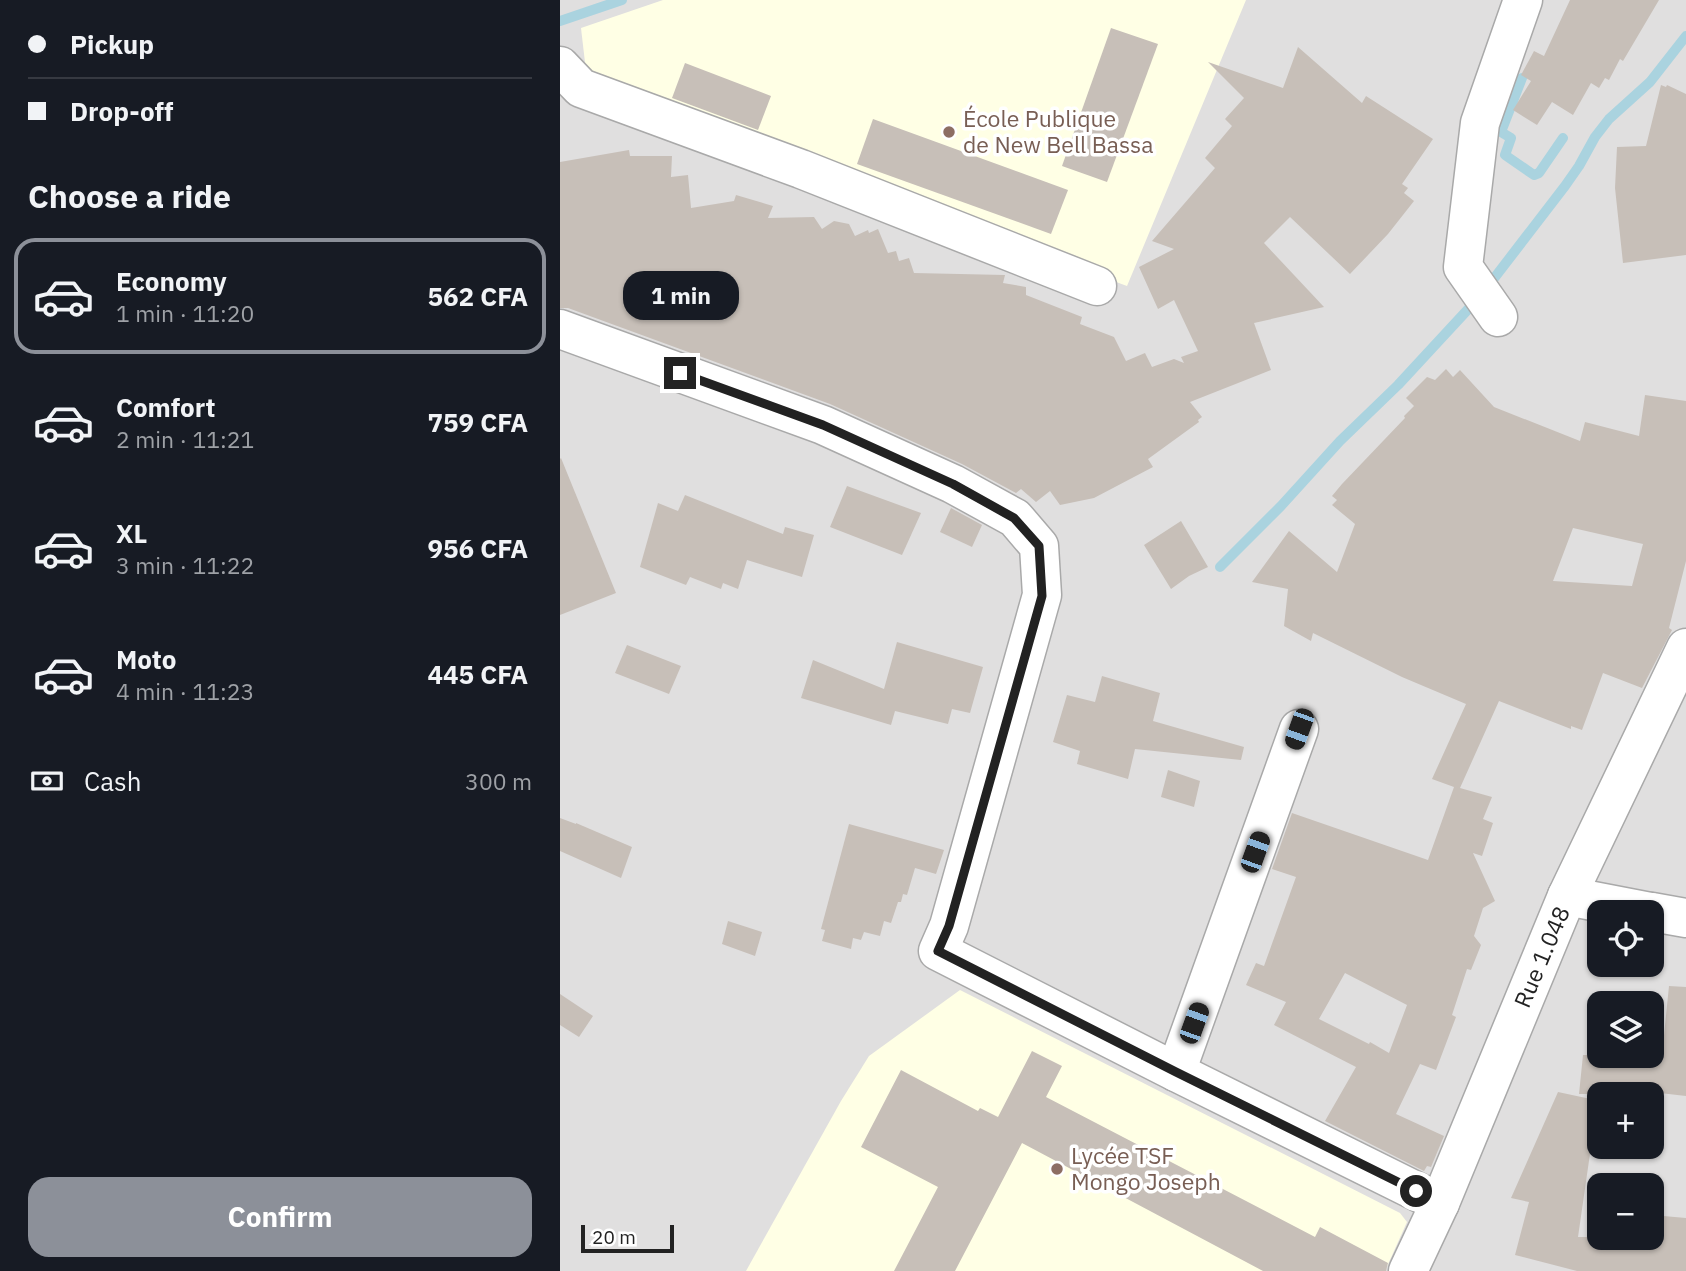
<!DOCTYPE html>
<html lang="en">
<head>
<meta charset="utf-8">
<style>
	body { margin:0; font-family:"IBM Plex Sans",sans-serif; background:#20242c; color:#f1f3f6; height:100vh; display:flex; flex-direction:column; font-size:26px; white-space:nowrap }
	* { box-sizing:border-box; margin:0 }
	p { font-size:23px; color:#9ea1a6 }
	.icon { flex:none; width:38px; height:38px; fill:none; stroke:currentColor; stroke-width:2; stroke-linecap:round; stroke-linejoin:round }
	.map { position:relative; flex:1; overflow:hidden }
	.sheet { display:flex; flex-direction:column; background:#171b24; width:560px }
	.sheet>* { flex:none }
	.guide { display:grid; align-content:center; height:154px; padding:0 28px; background:#171b24 }
	.fabs { position:absolute; left:1027px; top:900px; display:grid; gap:14px }
	.fabs a { display:grid; place-items:center; width:77px; height:77px; border-radius:14px; background:#171b24; box-shadow:0 2px 5px #0004; font-size:35px }
	.scale { position:absolute; left:21px; bottom:18px; width:93px; box-sizing:border-box; padding-left:7px; border:4px solid #222; border-top:0; font-size:19px; line-height:24px; white-space:nowrap; color:#222; -webkit-text-stroke:5px #fff; paint-order:stroke }
	.end { position:absolute; width:32px; height:32px; margin:-16px; border:9px solid #222; background:#fff; box-shadow:0 0 0 4px #fff }
	.from { border-radius:50% }
	.bubble { position:absolute; height:49px; border-radius:21px; background:#171b24; box-shadow:0 2px 5px #0004; font-size:23px; font-weight:700; line-height:49px; text-align:center }
	.car { position:absolute; width:21px; height:42px; margin:-21px -10px; border-radius:9px; box-shadow:0 0 5px 2px #0007; background:linear-gradient(#222 24%,#8ab4d8 0 40%,#222 0 76%,#8ab4d8 0 86%,#222 0) }
	.guide b { display:flex; align-items:center; gap:24px; height:66px; font-size:26px }
	.guide b+b { border-top:2px solid #363941 }
	.guide i { width:18px; height:18px; background:#f1f3f6 }
	ul { padding:0; list-style:none }
	li { display:flex; align-items:center; gap:21px; height:116px; margin:0 14px 10px; padding:0 14px; border:4px solid transparent; border-radius:21px }
	li div { flex:1 }
	li b { display:block; font-size:26px }
	li em { font-style:normal; font-weight:700 }
	li.current { border-color:#8c9099 }
	li>.icon { width:63px; height:63px; stroke-width:1.5 }
	h2 { padding:0 28px; font-size:32px; line-height:84px }
	.pay { display:flex; align-items:center; gap:18px; height:77px; padding:0 28px; font-size:26px }
	.pay p { margin-inline-start:auto }
	.action { display:flex; gap:14px; margin-top:auto; padding:14px 28px }
	.action a { flex:1; height:80px; border-radius:21px; background:#8c9099; color:#fff; font-size:28px; font-weight:700; line-height:80px; text-align:center }
	main { display:flex; flex:1; min-height:0 }
	.map>svg:first-child { display:block }
	.residential { fill:#e0dfdf; fill-rule:evenodd }
	.education { fill:#ffffe5 }
	.lines { fill:none; stroke-linecap:round; stroke-linejoin:round }
	.stream { stroke:#aad3df; stroke-width:10 }
	.building { fill:#c7bfb8; fill-rule:evenodd }
	.minor-casing { stroke:#a9a9a9; stroke-width:41 }
	.minor { stroke:#fff; stroke-width:38 }
	.route { stroke:#222; stroke-width:9 }
	.education-dot { fill:#8d6e63; stroke:#fff; stroke-width:2.5 }
	.labels { text-anchor:middle; stroke-width:7; stroke-linejoin:round; paint-order:stroke }
	.education-label { font-size:23px; fill:#785e54; stroke:#fff; text-anchor:start }
	.street-label { font-size:23px; fill:#222; stroke:#fff }
</style>
</head>
<body>
<main>
<section class="sheet">
<div class="guide">
<b><i class="from"></i>Pickup</b>
<b><i></i>Drop-off</b>
</div>
<h2>Choose a ride</h2>
<ul>
<li class="current"><svg class="icon" aria-label="car" viewBox="0 0 24 24"><path d="M5 17H2v-5l4-1 3-4h7l3 4 3 1v5h-3M9 17h6M6 11h13"/><circle cx="7" cy="17" r="2"/><circle cx="17" cy="17" r="2"/></svg><div><b>Economy</b><p>1 min · 11:20</p></div><em>562 CFA</em></li>
<li><svg class="icon" aria-label="car" viewBox="0 0 24 24"><path d="M5 17H2v-5l4-1 3-4h7l3 4 3 1v5h-3M9 17h6M6 11h13"/><circle cx="7" cy="17" r="2"/><circle cx="17" cy="17" r="2"/></svg><div><b>Comfort</b><p>2 min · 11:21</p></div><em>759 CFA</em></li>
<li><svg class="icon" aria-label="car" viewBox="0 0 24 24"><path d="M5 17H2v-5l4-1 3-4h7l3 4 3 1v5h-3M9 17h6M6 11h13"/><circle cx="7" cy="17" r="2"/><circle cx="17" cy="17" r="2"/></svg><div><b>XL</b><p>3 min · 11:22</p></div><em>956 CFA</em></li>
<li><svg class="icon" aria-label="car" viewBox="0 0 24 24"><path d="M5 17H2v-5l4-1 3-4h7l3 4 3 1v5h-3M9 17h6M6 11h13"/><circle cx="7" cy="17" r="2"/><circle cx="17" cy="17" r="2"/></svg><div><b>Moto</b><p>4 min · 11:23</p></div><em>445 CFA</em></li>
</ul>
<div class="pay"><svg class="icon" aria-label="cash" viewBox="0 0 24 24"><path d="M3 7h18v10H3z"/><circle cx="12" cy="12" r="2"/></svg>Cash<p>300 m</p></div>
<div class="action"><a>Confirm</a></div>
</section>
<div class="map">
<svg width="1126" height="1271" viewBox="0 0 1126 1271">
	<rect width="100%" height="100%" fill="#f2efe9"/>
	<!-- residential -->
	<path class="residential" d="M0,0H1126V1271H0ZM1040,912H1092V964H1040ZM1040,1003H1092V1055H1040ZM1040,1094H1092V1146H1040ZM1040,1185H1092V1237H1040Z"/>
	<!-- education -->
	<g class="education">
		<path d="M103,0H686L567,286L28,88L21,28Z"/>
		<path d="M400,990L840,1213L847,1222L825,1271H186L281,1101L309,1056Z"/>
	</g>
	<g class="lines">
		<!-- stream -->
		<g class="stream">
			<path d="M0,21L62,0"/>
			<path d="M962,78L941,132L951,138L945,155L974,175L979,173L1003,138"/>
			<path d="M932,281L1005,186L1019,166L1035,137L1049,119L1090,82L1126,36"/>
			<path d="M660,567L721,506L780,441L838,385L912,305"/>
		</g>
	</g>
	<!-- building -->
	<g class="building">
		<path d="M1010,0H1099L1063,61L1060,59L1049,80L1045,78L1039,88L1031,83L1013,115L992,102L977,125L953,110L971,81L961,75L974,51L984,56Z"/>
		<path d="M551,28L598,44L547,182L502,166Z"/>
		<path d="M738,47L802,103L806,96L873,139L842,184L848,188L844,193L854,201L828,234L790,274L730,217L704,243L764,307L694,323L711,370L630,402L642,417L638,420L639,422L588,459L593,467L534,498L500,505L490,491L476,502L461,489L456,493L402,464L270,404L8,308H0V162L69,150L70,156H112L111,177L128,175L131,208L174,201L176,195L213,206L208,218L254,217L262,229L274,221L289,224L295,236L308,230L309,233L318,229L328,253L336,251L339,261L349,258L354,273L445,275L443,283L466,287V295L522,317L520,324L554,337L566,361L585,353L592,367L614,359L624,363L621,357L638,351L614,300L598,309L579,267L614,249L592,241L655,168L645,158L672,126L665,119L684,98L648,62L723,88Z"/>
		<path d="M125,63L211,96L198,130L112,98Z"/>
		<path d="M1101,85L1106,87L1107,85L1126,94V255L1063,263L1055,188L1057,147L1086,146Z"/>
		<path d="M313,119L508,190L491,234L297,164Z"/>
		<path d="M886,369L893,377L900,370L934,407L1020,441L1025,422L1079,436L1085,395L1126,401V561L1109,628L1112,630L1082,688L1043,673L1022,730L1011,726V729L939,701L900,788L932,797L923,819L933,823L922,856L913,853L935,901L923,908L914,936L921,945L911,970L907,969L892,1015L896,1017L876,1070L860,1064L836,1114L884,1136L871,1167L867,1166L864,1171L765,1121L796,1067L714,1025L726,1002L686,985L696,963L704,966L736,877L712,869L732,813L868,860L894,787L872,779L906,704L842,677L753,633L751,641L724,626L728,589L692,582L729,531L777,572L795,524L772,505L777,500L772,496L782,484L845,418L844,416L854,406L846,398L867,377L875,380ZM1013,528L1083,544L1072,586L993,581ZM785,973L847,1005L829,1053L810,1042L809,1044L759,1019Z"/>
		<path d="M1,458L56,593L0,615V459Z"/>
		<path d="M287,486L361,513L342,555L270,527Z"/>
		<path d="M125,495L223,534L225,527L254,535L242,577L187,560L178,589L163,583L161,589L130,577L126,585L80,567L98,503L118,511Z"/>
		<path d="M391,508L422,525L412,547L380,532Z"/>
		<path d="M621,521L648,567L629,576L611,589L584,545Z"/>
		<path d="M337,642L423,667L410,713L392,709L388,724L335,711L331,725L241,698L253,660L324,689Z"/>
		<path d="M67,645L121,666L109,694L55,673Z"/>
		<path d="M542,676L600,693L593,721L684,747L681,760L575,749L568,779L517,764L520,751L493,742L507,695L535,702Z"/>
		<path d="M608,770L640,781L634,807L601,797Z"/>
		<path d="M0,818L16,824V823L72,847L61,878L0,851Z"/>
		<path d="M289,824L384,850L376,874L355,868L347,895L343,894L341,902H338L331,923L324,921L320,936L304,932L301,940L293,938L291,949L262,941L265,930L261,929Z"/>
		<path d="M168,921L202,932L195,956L162,944Z"/>
		<path d="M1109,986L1126,987V1096L1065,1089L1064,1094H1019L1023,1055H1102Z"/>
		<path d="M0,994L33,1016L19,1037L0,1025Z"/>
		<path d="M472,1051L502,1066L486,1097L755,1237L760,1227L828,1263L826,1271H703L462,1143L395,1271H334L378,1187L301,1147L341,1070L418,1111L420,1108L438,1117Z"/>
		<path d="M998,1092L1040,1101V1127L1034,1126L1018,1237H1092V1215L1126,1218V1271H1017L955,1255L969,1202L951,1198Z"/>
	</g>
	<g class="lines">
		<!-- minor casing -->
		<g class="minor-casing">
			<g id="minor">
				<path d="M0,66L21,88L241,169L537,286"/>
				<path d="M938,317L903,267L920,123L963,0"/>
				<path d="M0,329L263,425L393,484L455,518L479,546L482,595L389,926L378,951L616,1072L880,1203"/>
				<path d="M1007,896L1090,912"/>
				<path d="M1092,912L1126,918"/>
				<path d="M616,1072L739,729"/>
				<path d="M848,1271L880,1203L1007,896L1126,648"/>
			</g>
		</g>
		<!-- minor -->
		<use href="#minor" class="minor"/>
	</g>
	<g class="lines">
		<!-- route -->
		<path class="route" d="M120,373L263,425L393,484L454,518L479,546L482,596L389,926L378,951L616,1072L856,1191"/>
	</g>
	<!-- markers -->
	<g class="education-dot">
		<circle cx="389" cy="132" r="7"/>
		<circle cx="497" cy="1169" r="7"/>
	</g>
	<g class="labels">
		<!-- education labels -->
		<g class="education-label">
			<text x="403" y="127">École Publique<tspan x="403" dy="26">de New Bell Bassa</tspan></text>
			<text x="511" y="1164">Lycée TSF<tspan x="511" dy="26">Mongo Joseph</tspan></text>
		</g>
		<!-- street labels -->
		<g class="street-label">
			<text transform="translate(982 957) rotate(-67)" y="8">Rue 1.048</text>
		</g>
	</g>
</svg>
<div class="fabs">
<a><svg class="icon" aria-label="locate" viewBox="0 0 24 24"><circle cx="12" cy="12" r="6"/><path d="M12 2v4M12 18v4M2 12h4M18 12h4"/></svg></a>
<a><svg class="icon" aria-label="layers" viewBox="0 0 24 24"><path d="M12 4l9 5-9 5-9-5zM3 14l9 5 9-5"/></svg></a>
<a>+</a>
<a>−</a>
</div>
<div class="scale">20 m</div>
<i class="end from" style="left:856px;top:1191px"></i>
<i class="end" style="left:120px;top:373px"></i>
<div class="bubble" style="left:63px;top:271px;width:116px">1 min</div>
<i class="car" style="left:739px;top:729px;rotate:200deg"></i>
<i class="car" style="left:695px;top:852px;rotate:20deg"></i>
<i class="car" style="left:634px;top:1023px;rotate:20deg"></i>
</div>
</main>
</body>
</html>
